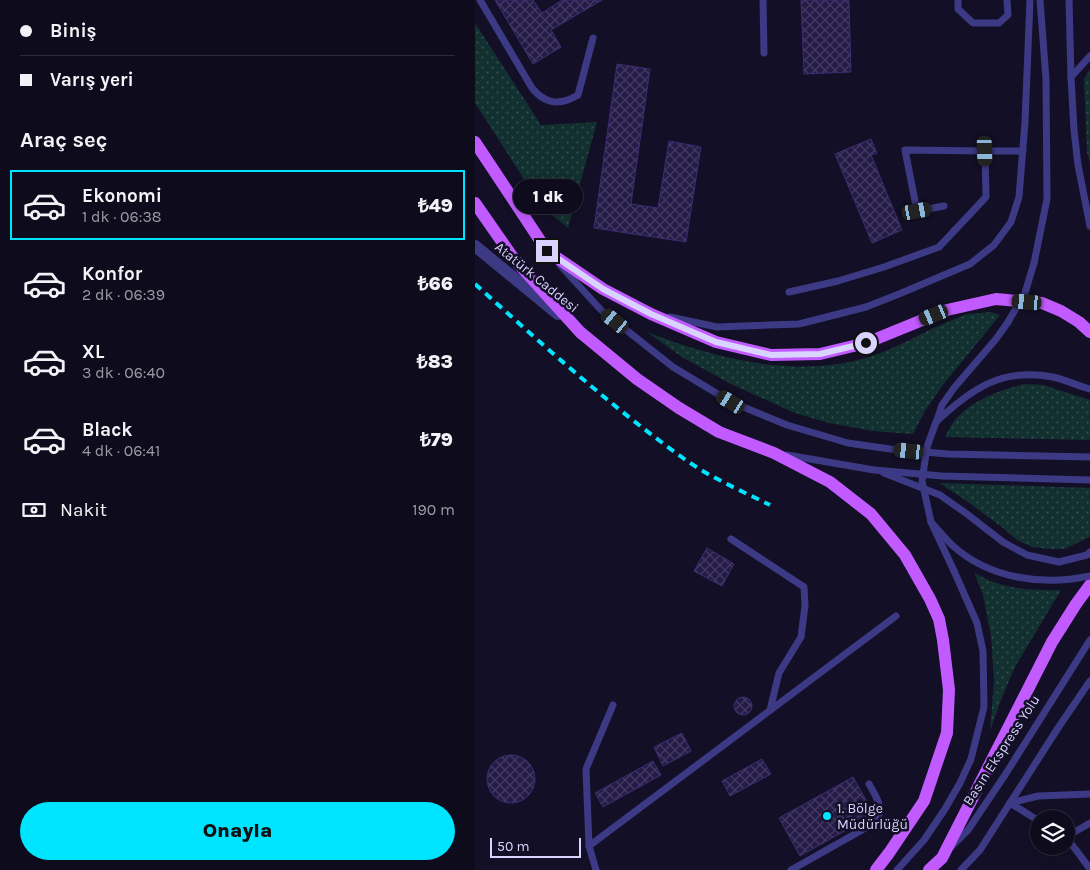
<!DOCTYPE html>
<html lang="tr">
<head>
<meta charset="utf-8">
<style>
	body { margin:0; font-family:Karla,sans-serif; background:#1c1929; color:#f1f3f6; height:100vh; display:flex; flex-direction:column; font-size:19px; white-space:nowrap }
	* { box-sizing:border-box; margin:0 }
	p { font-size:16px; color:#9b9ba3 }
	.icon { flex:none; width:28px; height:28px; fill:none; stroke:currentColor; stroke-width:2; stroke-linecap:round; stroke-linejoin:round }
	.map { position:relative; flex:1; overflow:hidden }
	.drawer { display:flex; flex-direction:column; background:#0e0b1c; width:475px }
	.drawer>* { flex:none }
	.guide { display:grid; align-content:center; height:110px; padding:0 20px; background:#0e0b1c }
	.fabs { position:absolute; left:555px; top:810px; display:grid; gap:10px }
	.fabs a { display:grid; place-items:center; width:45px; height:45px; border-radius:50%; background:#0e0b1c; box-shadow:0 2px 12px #0003,0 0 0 1px #2e2b3b; font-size:25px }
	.scale { position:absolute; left:15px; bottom:12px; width:91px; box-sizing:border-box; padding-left:5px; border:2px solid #d9d4ff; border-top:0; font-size:14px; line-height:18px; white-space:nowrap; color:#d9d4ff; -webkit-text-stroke:4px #130f26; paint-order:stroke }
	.end { position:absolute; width:22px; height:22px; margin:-11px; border:6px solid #d9d4ff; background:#111; box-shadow:0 0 0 2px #111 }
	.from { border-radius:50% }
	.bubble { position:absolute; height:35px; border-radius:18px; background:#0e0b1c; box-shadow:0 2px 12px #0003,0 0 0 1px #2e2b3b; font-size:16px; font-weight:800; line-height:35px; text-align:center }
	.car { position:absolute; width:15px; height:30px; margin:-15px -8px; border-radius:6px; box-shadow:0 0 4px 1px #0007; background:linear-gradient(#222 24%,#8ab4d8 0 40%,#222 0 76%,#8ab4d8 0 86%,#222 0) }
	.guide b { display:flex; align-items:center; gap:18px; height:48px; font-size:19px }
	.guide b+b { border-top:1px solid #2e2b3b }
	.guide i { width:12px; height:12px; background:#f1f3f6 }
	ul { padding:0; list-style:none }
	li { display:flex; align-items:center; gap:15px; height:70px; margin:0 10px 8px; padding:0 10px; border:2px solid transparent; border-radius:0px }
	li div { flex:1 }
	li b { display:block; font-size:19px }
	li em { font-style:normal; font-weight:800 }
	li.selected { border-color:#00e5ff }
	li>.icon { width:45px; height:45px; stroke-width:1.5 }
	h2 { padding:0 20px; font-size:22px; line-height:60px }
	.pay { display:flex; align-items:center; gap:12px; height:55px; padding:0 20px; font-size:19px }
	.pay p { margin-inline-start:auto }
	.button { display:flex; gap:10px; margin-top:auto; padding:10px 20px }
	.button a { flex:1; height:58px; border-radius:30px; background:#00e5ff; color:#111; font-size:20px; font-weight:800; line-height:58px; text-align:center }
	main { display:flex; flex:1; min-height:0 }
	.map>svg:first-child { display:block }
	.green { fill:url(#green-dots) }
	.building { fill:url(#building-cross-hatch); stroke:#3b2d73 }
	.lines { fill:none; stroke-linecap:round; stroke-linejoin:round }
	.service { stroke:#3d3a85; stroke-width:7 }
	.minor { stroke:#3d3a85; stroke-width:12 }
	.primary { stroke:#c25bff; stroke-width:12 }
	.rail { stroke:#00e5ff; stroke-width:4; stroke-dasharray:8 6; stroke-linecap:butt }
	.service-bridge { stroke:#3d3a85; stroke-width:7 }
	.route { stroke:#d9d4ff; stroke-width:6 }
	.poi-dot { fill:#00e5ff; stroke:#130f26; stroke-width:2 }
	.labels { text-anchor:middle; stroke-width:5; stroke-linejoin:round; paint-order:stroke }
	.street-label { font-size:14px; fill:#d9d4ff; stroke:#130f26 }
	.poi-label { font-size:14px; fill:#d9d4ff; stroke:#130f26; text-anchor:start }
</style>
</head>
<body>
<main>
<section class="drawer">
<div class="guide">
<b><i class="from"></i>Biniş</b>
<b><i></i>Varış yeri</b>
</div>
<h2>Araç seç</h2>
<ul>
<li class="selected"><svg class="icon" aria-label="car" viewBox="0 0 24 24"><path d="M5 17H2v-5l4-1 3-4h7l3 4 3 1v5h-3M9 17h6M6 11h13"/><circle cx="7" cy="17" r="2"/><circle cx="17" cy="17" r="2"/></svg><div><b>Ekonomi</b><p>1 dk · 06:38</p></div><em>₺49</em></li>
<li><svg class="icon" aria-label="car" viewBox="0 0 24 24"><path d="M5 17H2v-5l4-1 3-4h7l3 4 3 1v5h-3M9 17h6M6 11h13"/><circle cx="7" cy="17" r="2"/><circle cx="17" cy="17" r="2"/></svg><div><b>Konfor</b><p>2 dk · 06:39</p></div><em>₺66</em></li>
<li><svg class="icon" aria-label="car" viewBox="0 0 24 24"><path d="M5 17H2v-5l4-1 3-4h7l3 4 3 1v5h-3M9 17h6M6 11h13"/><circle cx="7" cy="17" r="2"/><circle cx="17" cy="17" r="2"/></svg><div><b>XL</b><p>3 dk · 06:40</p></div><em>₺83</em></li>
<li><svg class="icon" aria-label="car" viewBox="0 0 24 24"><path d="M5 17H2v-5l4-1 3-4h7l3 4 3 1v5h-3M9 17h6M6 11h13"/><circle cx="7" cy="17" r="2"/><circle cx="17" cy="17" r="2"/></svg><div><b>Black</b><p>4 dk · 06:41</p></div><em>₺79</em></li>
</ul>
<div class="pay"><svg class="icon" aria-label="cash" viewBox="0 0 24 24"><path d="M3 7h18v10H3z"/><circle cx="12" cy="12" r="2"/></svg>Nakit<p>190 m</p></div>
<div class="button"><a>Onayla</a></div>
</section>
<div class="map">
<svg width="615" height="870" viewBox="0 0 615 870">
	<defs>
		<pattern id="green-dots" width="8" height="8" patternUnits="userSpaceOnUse" patternTransform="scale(1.25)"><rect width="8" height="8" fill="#12302f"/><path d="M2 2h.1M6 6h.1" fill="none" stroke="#344d4e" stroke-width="1.8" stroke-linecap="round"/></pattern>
		<pattern id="building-cross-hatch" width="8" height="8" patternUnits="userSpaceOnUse" patternTransform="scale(1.25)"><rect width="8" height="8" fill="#241b47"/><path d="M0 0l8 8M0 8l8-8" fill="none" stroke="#433b63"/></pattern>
	</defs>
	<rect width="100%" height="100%" fill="#130f26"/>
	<!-- green -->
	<g class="green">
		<path d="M0,23L66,125L122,122L93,228L67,207L0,103Z"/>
		<path d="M615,69V163L612,152L609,79Z"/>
		<path d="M516,312L525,315L467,386L450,411L438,434L398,431L354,423L320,413L256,384L207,357L172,332C246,361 337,383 413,350C434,341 454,329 475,321C481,319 487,315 493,314C501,313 509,313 516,312Z"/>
		<path d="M549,384L568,385L615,400V440L470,437C473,431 476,425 480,420C498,399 523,391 549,384Z"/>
		<path d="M464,483L615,488V537L589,549H574L557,547L542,540L528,528L489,499Z"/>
		<path d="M499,572C524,589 556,591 586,590L540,667L527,697L515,731L519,681L516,636L508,595Z"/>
	</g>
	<!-- building -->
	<g class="building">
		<path d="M20,0H58L67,13L87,0H127L76,30L86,47L58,64Z"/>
		<path d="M326,0H374L376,72L329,74Z"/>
		<path d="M142,64L175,69L156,204L183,208L194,141L226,147L211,242L119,228Z"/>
		<path d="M396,139L402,153L396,155L427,230L397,243L360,154Z"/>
		<path d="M232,548L259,564L247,586L219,571Z"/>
		<circle cx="268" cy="706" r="9"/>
		<path d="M207,733L216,751L188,766L179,747Z"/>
		<circle cx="36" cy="779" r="24"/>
		<path d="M287,759L296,774L255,796L247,781Z"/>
		<path d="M178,761L186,775L128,807L120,793Z"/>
		<path d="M378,777L399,814L398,815L325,856L304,818Z"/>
	</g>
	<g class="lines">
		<!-- service -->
		<g class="service">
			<path d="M5,0L57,88C70,104 85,106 103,95L118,38"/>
			<path d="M288,0L289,53"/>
			<path d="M483,0V9L498,23H524L533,15L532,0"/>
			<path d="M594,0L596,77L599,130L603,165L615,226"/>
			<path d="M596,77L615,56"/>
			<path d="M469,206L442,211L430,150L510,151"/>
			<path d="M559,263L572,199L571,79L565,0"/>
			<path d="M85,265L126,310L198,367L256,402L312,425L373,443L415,449L473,454L615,457"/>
			<path d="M314,292L363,281L409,267L464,247L511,197L510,151H548"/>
			<path d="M195,317L242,327L324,324L391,307L424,294L495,264L519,245L536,222L544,197L550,122L555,0"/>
			<path d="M462,420L467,405L479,388L521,339L533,322"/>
			<path d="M461,422C496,389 527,367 578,377C591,380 603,386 615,389"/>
			<path d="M312,455L399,470L467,476L615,480"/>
			<path d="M409,473L465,495L492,514L528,542L552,555L584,562L612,555L615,552"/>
			<path d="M256,539L329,587L330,606L326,637L304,673L295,710"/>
			<path d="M535,803L563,796L615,794"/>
			<path d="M535,803L564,821"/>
			<path d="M591,837L615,823"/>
			<path d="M591,840L598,846L615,869"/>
			<path d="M114,846L421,616"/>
			<path d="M477,846L493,830L530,775L615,640"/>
			<path d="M121,870L114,846L111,769L138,705"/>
			<path d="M316,870L387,830C392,827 400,823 403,818C409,807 399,793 394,784"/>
			<path d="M422,870L449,840L470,809L485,783L496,759L509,707L508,651L502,623L479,571"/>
			<path d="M486,870L505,850L583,728L615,681"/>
		</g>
		<!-- minor -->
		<path class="minor" d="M0,246L83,314"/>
		<!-- primary -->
		<g class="primary">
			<path d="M0,142L72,251L128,289L176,314L241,342L296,355L345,354L391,343L472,310L521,299L567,303L586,311L604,322L615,332"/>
			<path d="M0,203L39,259L105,332L162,379L204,408L244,432L299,453L355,482L396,514L430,555L455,599L464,619L468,640L474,690L472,733L449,801L414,853L401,870"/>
			<path d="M454,870L467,858L577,642L601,604L615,585"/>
		</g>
		<!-- rail -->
		<path class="rail" d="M0,284C67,344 134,405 208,458C234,477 265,490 295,505"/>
		<!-- service-bridge -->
		<g class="service-bridge">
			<path d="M533,322L550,293L559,263"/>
			<path d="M461,422L452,447L447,481L456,522L479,571"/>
			<path d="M456,522C463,530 470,538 477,545C514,579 568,586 615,576"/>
		</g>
	</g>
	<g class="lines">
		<!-- route -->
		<path class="route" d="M72,251L128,289L176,314L241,342L296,355L345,354L391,343"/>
	</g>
	<!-- markers -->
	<circle class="poi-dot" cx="352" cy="816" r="5"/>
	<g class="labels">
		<!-- street labels -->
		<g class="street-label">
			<text transform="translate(62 277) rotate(39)" y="5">Atatürk Caddesi</text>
			<text transform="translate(526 750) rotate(-57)" y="5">Basın Ekspress Yolu</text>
		</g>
		<!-- poi labels -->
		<g class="poi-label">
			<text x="362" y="813">1. Bölge<tspan x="362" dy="16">Müdürlüğü</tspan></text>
		</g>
	</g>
</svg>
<div class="fabs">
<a><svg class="icon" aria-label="layers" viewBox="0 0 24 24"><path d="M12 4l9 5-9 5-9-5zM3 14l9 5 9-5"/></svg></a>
</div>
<div class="scale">50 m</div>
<i class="end from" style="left:391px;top:343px"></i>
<i class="end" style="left:72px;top:251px"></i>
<div class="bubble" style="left:38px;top:179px;width:70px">1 dk</div>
<i class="car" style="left:510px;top:151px;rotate:178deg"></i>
<i class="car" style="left:442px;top:211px;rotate:80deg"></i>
<i class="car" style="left:552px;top:302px;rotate:275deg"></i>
<i class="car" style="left:459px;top:315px;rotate:248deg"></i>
<i class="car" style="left:140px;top:321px;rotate:309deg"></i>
<i class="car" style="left:256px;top:402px;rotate:301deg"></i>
<i class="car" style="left:434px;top:451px;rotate:276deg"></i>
</div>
</main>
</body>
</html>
